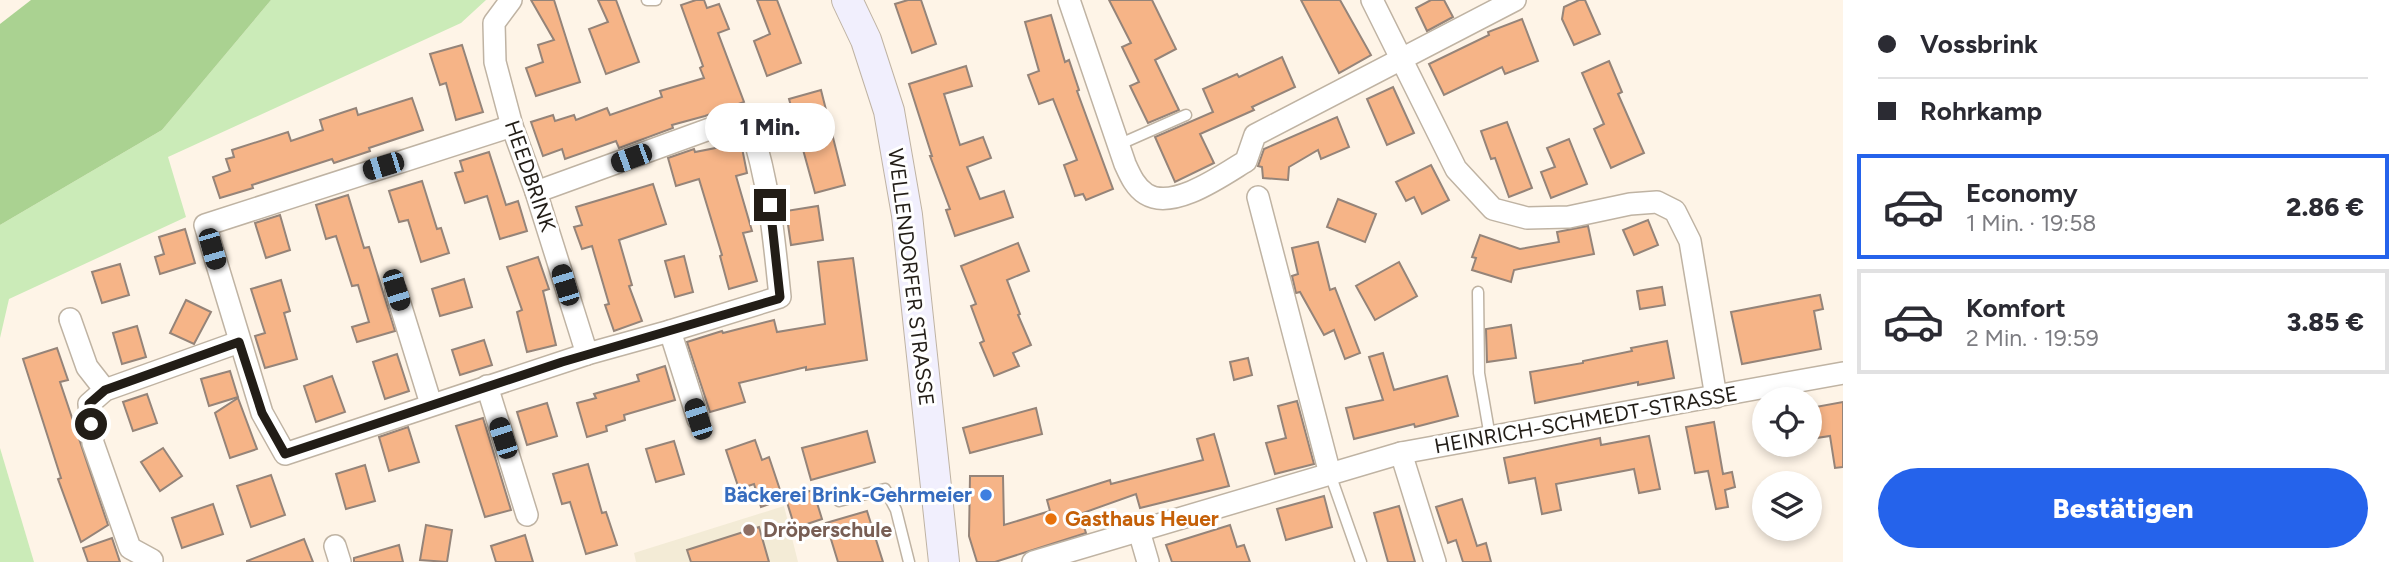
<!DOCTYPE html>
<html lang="de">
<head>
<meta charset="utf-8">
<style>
	body { margin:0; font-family:Figtree,sans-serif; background:#f2f2f3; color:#2b2b33; height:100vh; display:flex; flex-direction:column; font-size:26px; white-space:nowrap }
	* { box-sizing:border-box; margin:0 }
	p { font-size:23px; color:#7c7c81 }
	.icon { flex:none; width:38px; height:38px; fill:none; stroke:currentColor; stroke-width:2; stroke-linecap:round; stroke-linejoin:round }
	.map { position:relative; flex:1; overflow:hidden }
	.panel { display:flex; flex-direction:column; background:#fff; width:560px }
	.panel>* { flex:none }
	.guide { display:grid; align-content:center; height:154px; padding:0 35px; background:#fff }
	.buttons { position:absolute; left:1752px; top:387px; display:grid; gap:14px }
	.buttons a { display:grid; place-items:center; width:70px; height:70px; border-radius:50%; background:#fff; box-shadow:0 4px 10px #0003; font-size:35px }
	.end { position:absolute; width:32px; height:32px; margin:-16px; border:9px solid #221d17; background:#fff; box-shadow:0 0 0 4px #fff }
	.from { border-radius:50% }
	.bubble { position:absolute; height:49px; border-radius:24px; background:#fff; box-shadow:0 4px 10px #0003; font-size:23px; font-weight:800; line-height:49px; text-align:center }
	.car { position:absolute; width:21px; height:42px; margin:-21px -10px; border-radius:9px; box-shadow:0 0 5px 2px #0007; background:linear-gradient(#222 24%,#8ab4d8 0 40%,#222 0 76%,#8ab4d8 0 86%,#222 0) }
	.guide b { display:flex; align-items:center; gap:24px; height:66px; font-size:26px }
	.guide b+b { border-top:2px solid #e1e1e2 }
	.guide i { width:18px; height:18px; background:#2b2b33 }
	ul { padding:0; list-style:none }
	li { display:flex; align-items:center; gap:21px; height:105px; margin:0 14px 10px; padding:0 21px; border:4px solid #e1e1e2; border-radius:0px }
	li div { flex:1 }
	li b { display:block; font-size:26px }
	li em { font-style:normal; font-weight:800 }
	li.active { border-color:#2563eb }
	li>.icon { width:63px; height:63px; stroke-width:1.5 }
	.primary-button { display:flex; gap:14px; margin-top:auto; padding:14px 35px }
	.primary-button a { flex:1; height:80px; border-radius:42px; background:#2563eb; color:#fff; font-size:28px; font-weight:800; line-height:80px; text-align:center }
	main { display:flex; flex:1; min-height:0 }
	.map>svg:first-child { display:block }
	.education { fill:#f3ebd6 }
	.green { fill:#cbebb8 }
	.forest { fill:#aad291 }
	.building { fill:#f6b487; stroke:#958479; stroke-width:2 }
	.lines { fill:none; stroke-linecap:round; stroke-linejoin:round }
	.lane-casing { stroke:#bfb3a3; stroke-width:13 }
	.street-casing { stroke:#bfb3a3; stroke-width:24 }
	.secondary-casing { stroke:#bfb3a3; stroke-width:32 }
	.lane { stroke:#fff; stroke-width:10 }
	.street { stroke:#fff; stroke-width:21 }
	.secondary { stroke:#f1effd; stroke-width:30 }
	.route { stroke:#221d17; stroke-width:9 }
	.shop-dot { fill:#3f7fe0; stroke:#fff; stroke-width:2.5 }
	.food-dot { fill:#e8710a; stroke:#fff; stroke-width:2.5 }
	.education-dot { fill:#8d6e63; stroke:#fff; stroke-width:2.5 }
	.labels { text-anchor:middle; stroke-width:6; stroke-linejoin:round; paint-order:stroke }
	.street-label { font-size:21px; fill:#221d17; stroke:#fff }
	.shop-label { font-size:21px; font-weight:bold; fill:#366cbe; stroke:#fff; text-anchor:end }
	.food-label { font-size:21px; font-weight:bold; fill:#c56008; stroke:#fff; text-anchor:start }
	.education-label { font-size:21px; font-weight:bold; fill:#785e54; stroke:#fff; text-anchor:start }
</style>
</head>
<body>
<main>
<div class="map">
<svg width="1843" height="562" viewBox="0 0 1843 562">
	<rect width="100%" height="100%" fill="#fef4e7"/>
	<!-- education -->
	<path class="education" d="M784,506L798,562H636L634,553Z"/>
	<!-- green -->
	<g class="green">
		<path d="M271,0H486L461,23L168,157L186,217L9,299L0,338V225L162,130Z"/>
		<path d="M0,448L34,562H0Z"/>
	</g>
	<!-- forest -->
	<path class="forest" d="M31,0H271L162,130L0,225V24Z"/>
	<!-- building -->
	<g class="building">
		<path d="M531,0H554L580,82L536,96L526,68L543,62L538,45L554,40Z"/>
		<path d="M598,0H616L639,62L606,74L589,29L608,22Z"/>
		<path d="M696,0H704L707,8L719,4L729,29L718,33L744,102L705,116L672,125L673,128L619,148L616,141L565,159L562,149L543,156L531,122L553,115L555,121L574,115L576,120L607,108L610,115L662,97L660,91L704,78L700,68L703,66L681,5Z"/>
		<path d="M757,0H777L801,63L767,76L754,41L770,34Z"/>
		<path d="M908,0H921L936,44L912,53L895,4Z"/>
		<path d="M1109,0H1152L1176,49L1155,60L1179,110L1148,123L1130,86L1139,82L1122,47L1131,43Z"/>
		<path d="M1301,0H1340L1371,55L1339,73Z"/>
		<path d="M1431,0H1444L1453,17L1427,31L1416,8Z"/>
		<path d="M1579,0H1585L1600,34L1574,45L1562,19L1564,7Z"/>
		<path d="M1051,15L1065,62L1069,60L1079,90L1077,91L1113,189L1086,200L1083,194L1075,196L1064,165L1077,160L1053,99L1039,104L1028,75L1039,71L1025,22Z"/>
		<path d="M1522,19L1538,61L1505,74L1502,67L1444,95L1429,64L1489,35L1488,32Z"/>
		<path d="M462,45L483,112L456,120L446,83L440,85L430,54Z"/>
		<path d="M1282,57L1295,87L1252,107L1254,110L1200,134L1214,163L1175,182L1155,137L1213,112L1203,89L1237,74L1239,77Z"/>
		<path d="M1609,61L1622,92L1618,94L1644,153L1611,168L1594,129L1604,124L1582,73Z"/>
		<path d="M966,66L972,86L944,94L960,145L983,137L991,158L967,167L980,199L1004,191L1013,217L955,236L946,210L950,209L930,156H932L909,84Z"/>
		<path d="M1393,87L1414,133L1387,145L1367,99Z"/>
		<path d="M821,90L845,185L815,193L789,99Z"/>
		<path d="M412,98L423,130L369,148L370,151L334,163L332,159L252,185L253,188L220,198L213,177L230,171L226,159L234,157L232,150L288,132L291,141L323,130L320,120L356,108L358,115Z"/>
		<path d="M1337,117L1349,147L1321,159L1318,150L1289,167L1288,180L1263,178L1262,167L1258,166L1264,149Z"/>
		<path d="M1507,122L1532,188L1509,197L1495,158L1491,159L1481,131Z"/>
		<path d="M1569,139L1587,184L1551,198L1541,172L1555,167L1547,148Z"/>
		<path d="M741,143L747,173L736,176L752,231L743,233L757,281L729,289L720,256L722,255L699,179L676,186L668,158L694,149L695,152Z"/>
		<path d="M489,152L506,205L518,201L527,231L500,239L487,196L465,203L455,173L463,171L460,161Z"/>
		<path d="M1431,165L1449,200L1422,214L1414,197L1406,201L1396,182Z"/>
		<path d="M422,181L437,229L441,228L449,253L421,262L408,220L399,222L389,191Z"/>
		<path d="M653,184L666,224L619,240L632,285L629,286L642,321L614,331L605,305L609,304L592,246L582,249L574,227L582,225L576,207Z"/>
		<path d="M348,195L364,248L369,247L395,331L357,342L352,327L369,322L358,285L352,286L336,236L326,239L316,205Z"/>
		<path d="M1338,199L1376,214L1365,242L1327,227Z"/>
		<path d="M818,206L823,240L791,245L786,211Z"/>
		<path d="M280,215L290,250L266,258L255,223Z"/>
		<path d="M1648,220L1658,245L1634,255L1623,230Z"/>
		<path d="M1588,226L1594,254L1514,270L1511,282L1472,270L1476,258L1472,257L1480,235L1520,249L1559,242L1557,232Z"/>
		<path d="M185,229L195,263L160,274L155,257L164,254L159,237Z"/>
		<path d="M1318,242L1330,290L1335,288L1360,353L1345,359L1334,330L1324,335L1300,292L1296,293L1292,276L1298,274L1292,248Z"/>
		<path d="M1018,243L1029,271L1007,280L1020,314L1018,315L1031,345L1013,353L1019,366L994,376L980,343L984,341L971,306L976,304L961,266Z"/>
		<path d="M684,256L693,292L675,297L665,261Z"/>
		<path d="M538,257L549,289L543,291L556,345L527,352L517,312L522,310L507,267Z"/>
		<path d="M853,258L867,360L806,370V367L739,383L745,402L710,412L687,342L722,331L723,333L774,320L777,332L825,324L818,262Z"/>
		<path d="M1399,262L1417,296L1375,320L1356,286Z"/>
		<path d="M120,264L129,295L102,303L92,272Z"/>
		<path d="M464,279L472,307L440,316L432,289Z"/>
		<path d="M281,280L290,311L284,313L297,359L265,368L255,336L265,333L251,289Z"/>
		<path d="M1662,287L1665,305L1640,309L1637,291Z"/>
		<path d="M1820,295L1823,309L1814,311L1821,349L1742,364L1731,312Z"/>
		<path d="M186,300L211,312L194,344L170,333Z"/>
		<path d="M1511,325L1516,358L1487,362L1486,329Z"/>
		<path d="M137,326L146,357L122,364L113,333Z"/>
		<path d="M484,340L492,365L460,375L452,350Z"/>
		<path d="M1667,341L1674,378L1638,385V382L1535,403L1530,372L1583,363V361L1632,351L1631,348Z"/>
		<path d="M57,348L68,380L60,382L108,525L81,542L58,479L61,478L23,359Z"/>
		<path d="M1383,353L1394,390L1447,376L1458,416L1415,427L1414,424L1354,439L1346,408L1383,400L1369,357Z"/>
		<path d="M397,354L409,391L385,399L373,362Z"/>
		<path d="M1248,358L1252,375L1234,380L1230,362Z"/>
		<path d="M665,366L675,400L624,415L625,420L606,426L607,431L587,437L577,403L596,398L594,394L639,381L637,375Z"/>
		<path d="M230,371L238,397L209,406L201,379Z"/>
		<path d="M332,376L345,412L316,422L304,386Z"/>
		<path d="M147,394L157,423L133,431L123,402Z"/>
		<path d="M238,398L257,449L230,458L215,413Z"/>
		<path d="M1297,401L1314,464L1275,474L1266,443L1286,438L1278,406Z"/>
		<path d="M1843,402V467L1835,468L1830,436L1810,439V408Z"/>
		<path d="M547,403L557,436L527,445L517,412Z"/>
		<path d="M1036,408L1042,434L970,453L963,428Z"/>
		<path d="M483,418L511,510L485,517L456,426Z"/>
		<path d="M1714,422L1723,474L1732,472L1735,487L1725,490L1728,507L1716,509L1708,471L1695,473L1686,427Z"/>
		<path d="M408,427L419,462L389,471L379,437Z"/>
		<path d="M867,431L875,462L811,480L802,448Z"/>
		<path d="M1214,434L1229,486L1140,508L1136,494L1080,514L1086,533L995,562H977L969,536L970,476H1003L1004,525L1050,511L1047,500L1110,480L1111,484L1203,460L1197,439Z"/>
		<path d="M1649,436L1660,489L1639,493L1634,469L1556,484L1561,510L1542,514L1535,478L1509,483L1504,458L1600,438L1601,445Z"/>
		<path d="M755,440L762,460L769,457L783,499L761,507L754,484L739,489L726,450Z"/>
		<path d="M674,441L684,474L656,482L646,449Z"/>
		<path d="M163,448L182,476L160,491L141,462Z"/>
		<path d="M588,464L602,513L606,512L617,545L586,554L570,502L562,504L553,474Z"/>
		<path d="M365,465L375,501L346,509L336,474Z"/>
		<path d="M271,475L285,515L251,527L237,486Z"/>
		<path d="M813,490L822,519L795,528L786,499Z"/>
		<path d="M1324,496L1332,527L1286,540L1277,509Z"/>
		<path d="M1462,499L1477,546L1486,543L1491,562H1463L1456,540L1448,543L1436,507Z"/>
		<path d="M213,504L223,534L182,548L172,518Z"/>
		<path d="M1399,506L1415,562H1388L1374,513Z"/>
		<path d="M867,511L883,562H838L826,523Z"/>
		<path d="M426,525L452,530L447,562L420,560Z"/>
		<path d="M1230,525L1237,547L1244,545L1250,562H1172L1166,545Z"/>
		<path d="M759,527L769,562H691L687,550Z"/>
		<path d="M525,535L533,562H496L491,546Z"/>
		<path d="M112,538L120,562H88L83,548Z"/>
		<path d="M304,539L313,562H247V561Z"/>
		<path d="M399,545L403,562H354V558Z"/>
	</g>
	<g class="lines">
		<!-- lane casing -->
		<g class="lane-casing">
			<g id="lane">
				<path d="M647,0H656"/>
				<path d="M1118,145L1186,115"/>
				<path d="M1478,292L1479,373L1490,437"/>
				<path d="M1330,474L1361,562"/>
				<path d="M839,501L885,489L896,510L909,562"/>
			</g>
		</g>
		<!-- street casing -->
		<g class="street-casing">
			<g id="street">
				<path d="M511,0L494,23L495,62L512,126L536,192L587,354"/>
				<path d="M1069,0L1125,164C1130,175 1135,187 1146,194C1173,211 1223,175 1246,161L1255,135L1515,0"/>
				<path d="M1372,0L1456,169L1493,209L1527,218L1569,217L1630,204L1657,202L1675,211L1690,241L1716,397"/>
				<path d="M512,126L205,225L262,413L285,454L587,354L670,331L780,297C774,238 769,181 750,125L726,123L536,192"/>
				<path d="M1258,197L1330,474"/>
				<path d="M396,291L431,404"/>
				<path d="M70,319L87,367L105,390"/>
				<path d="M670,331L698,419"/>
				<path d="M487,386L527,515"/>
				<path d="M1401,453L1435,562"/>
				<path d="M1139,531L1148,562"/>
				<path d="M335,546L340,562"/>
				<path d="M152,560L130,548L93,443L89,404L105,390L239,342"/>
				<path d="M1033,562L1401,453L1843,373"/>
			</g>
		</g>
		<!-- secondary casing -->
		<g class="secondary-casing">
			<path id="secondary" d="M847,0L866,40L889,111L907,215L944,562"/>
		</g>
		<!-- lane -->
		<use href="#lane" class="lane"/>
		<!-- street -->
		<use href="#street" class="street"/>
		<!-- secondary -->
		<use href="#secondary" class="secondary"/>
	</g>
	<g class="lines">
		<!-- route -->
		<path class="route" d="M91,424L89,404L105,390L239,342L262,413L285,454L562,362L778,299L780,297L770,205"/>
	</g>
	<!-- markers -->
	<circle class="shop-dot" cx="986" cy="495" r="7"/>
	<circle class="food-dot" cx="1051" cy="519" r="7"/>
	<circle class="education-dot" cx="749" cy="530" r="7"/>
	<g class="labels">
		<!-- street labels -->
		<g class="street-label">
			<text transform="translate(530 176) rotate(71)" y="7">HEEDBRINK</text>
			<text transform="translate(911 277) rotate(83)" y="7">WELLENDORFER STRASSE</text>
			<text transform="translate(1586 420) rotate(-10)" y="7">HEINRICH-SCHMEDT-STRASSE</text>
		</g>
		<!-- shop labels -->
		<g class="shop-label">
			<text x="972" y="502">Bäckerei Brink-Gehrmeier</text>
		</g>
		<!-- food labels -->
		<g class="food-label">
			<text x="1065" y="526">Gasthaus Heuer</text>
		</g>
		<!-- education labels -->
		<g class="education-label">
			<text x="763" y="537">Dröperschule</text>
		</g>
	</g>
</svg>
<div class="buttons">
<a><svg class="icon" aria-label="locate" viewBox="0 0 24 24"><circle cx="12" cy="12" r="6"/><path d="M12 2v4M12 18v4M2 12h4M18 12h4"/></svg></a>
<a><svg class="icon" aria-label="layers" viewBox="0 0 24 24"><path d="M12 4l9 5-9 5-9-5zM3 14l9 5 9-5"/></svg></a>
</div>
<i class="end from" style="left:91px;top:424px"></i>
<i class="end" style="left:770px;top:205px"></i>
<div class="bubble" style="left:705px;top:103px;width:130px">1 Min.</div>
<i class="car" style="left:631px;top:158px;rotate:250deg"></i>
<i class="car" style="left:383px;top:166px;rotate:253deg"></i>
<i class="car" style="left:212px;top:249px;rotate:164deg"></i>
<i class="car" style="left:565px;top:285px;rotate:343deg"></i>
<i class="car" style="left:396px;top:290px;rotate:163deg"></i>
<i class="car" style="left:698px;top:419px;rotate:342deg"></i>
<i class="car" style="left:503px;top:438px;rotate:342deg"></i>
</div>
<section class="panel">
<div class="guide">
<b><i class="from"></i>Vossbrink</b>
<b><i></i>Rohrkamp</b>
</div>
<ul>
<li class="active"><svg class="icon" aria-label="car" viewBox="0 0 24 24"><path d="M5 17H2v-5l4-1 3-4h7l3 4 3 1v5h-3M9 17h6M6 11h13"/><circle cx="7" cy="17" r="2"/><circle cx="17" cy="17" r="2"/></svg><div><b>Economy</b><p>1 Min. · 19:58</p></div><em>2.86 €</em></li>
<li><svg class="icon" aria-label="car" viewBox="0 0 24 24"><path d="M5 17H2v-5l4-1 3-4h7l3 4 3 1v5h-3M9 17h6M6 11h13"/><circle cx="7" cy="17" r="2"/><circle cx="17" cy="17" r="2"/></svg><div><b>Komfort</b><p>2 Min. · 19:59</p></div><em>3.85 €</em></li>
</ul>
<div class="primary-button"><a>Bestätigen</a></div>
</section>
</main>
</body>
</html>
